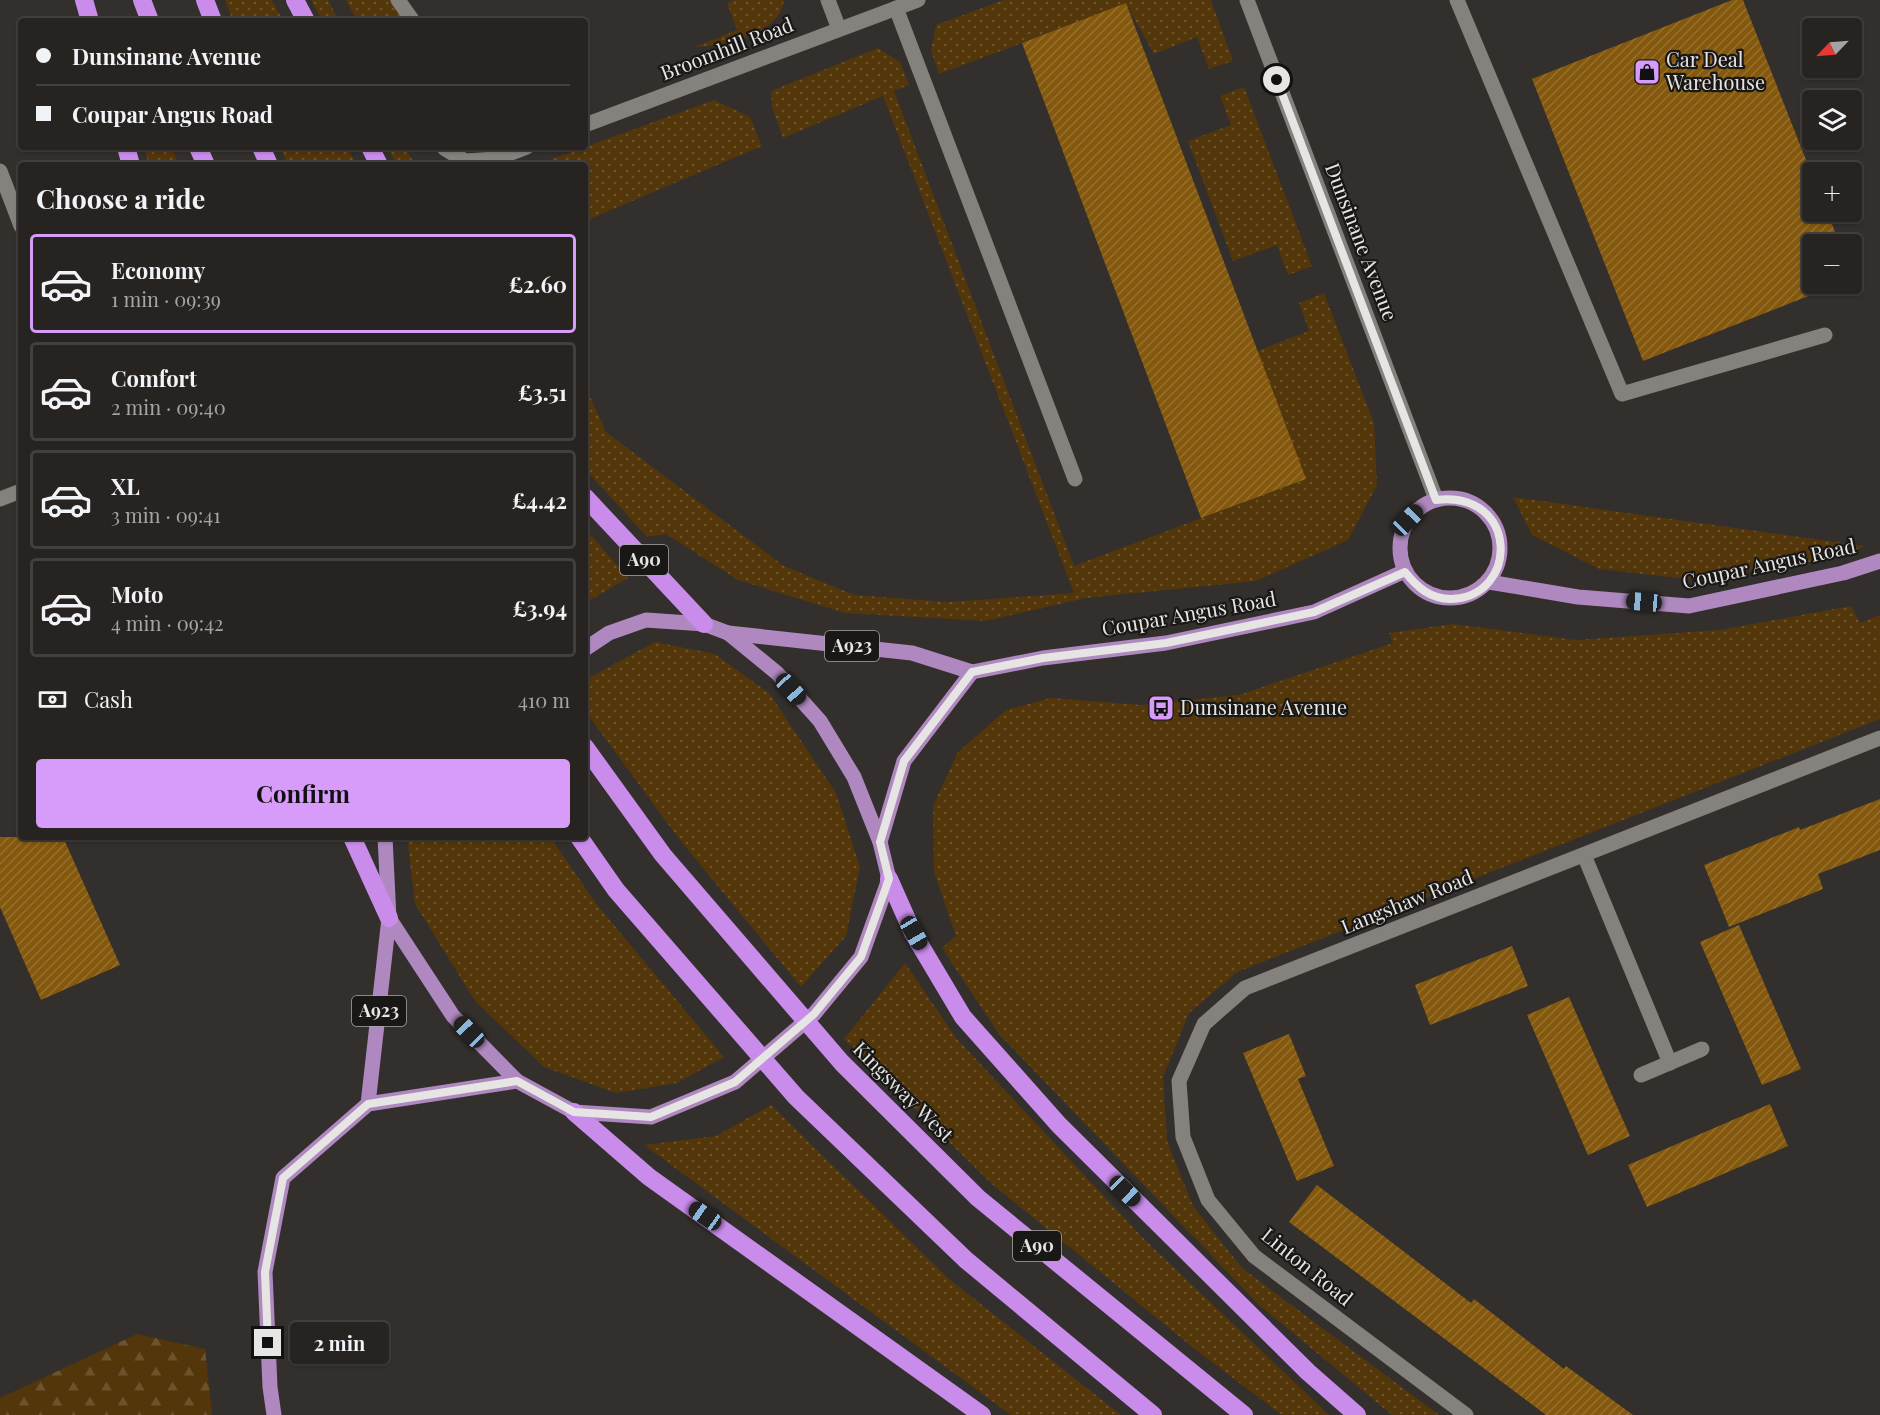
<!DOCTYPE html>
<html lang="en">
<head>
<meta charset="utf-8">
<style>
	body { margin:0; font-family:"Playfair Display",serif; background:#322f2e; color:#f1f3f6; height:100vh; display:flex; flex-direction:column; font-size:22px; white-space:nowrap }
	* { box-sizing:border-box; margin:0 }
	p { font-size:20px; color:#a4a4a5 }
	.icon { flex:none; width:33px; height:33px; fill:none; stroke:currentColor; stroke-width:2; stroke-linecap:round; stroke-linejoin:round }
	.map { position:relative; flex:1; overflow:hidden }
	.details { position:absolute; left:18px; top:162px; width:570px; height:678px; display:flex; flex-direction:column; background:#262321; border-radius:6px; box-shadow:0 2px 4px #0004,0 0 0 2px #42403f }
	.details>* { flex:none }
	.hud { position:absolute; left:18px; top:18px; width:570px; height:132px; border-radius:6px; box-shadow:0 2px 4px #0004,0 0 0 2px #42403f; display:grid; align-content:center; height:132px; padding:0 18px; background:#262321 }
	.needle { width:39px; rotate:245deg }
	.fabs { position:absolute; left:1802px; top:18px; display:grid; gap:12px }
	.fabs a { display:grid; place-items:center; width:60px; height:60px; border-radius:6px; background:#262321; box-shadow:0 2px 4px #0004,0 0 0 2px #42403f; font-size:30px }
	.end { position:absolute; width:27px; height:27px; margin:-14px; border:8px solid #e7e5e3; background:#111; box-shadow:0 0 0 3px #111 }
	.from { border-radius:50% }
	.bubble { position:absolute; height:42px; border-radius:6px; background:#262321; box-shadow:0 2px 4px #0004,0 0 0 2px #42403f; font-size:20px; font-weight:700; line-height:42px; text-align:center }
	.car { position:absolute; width:18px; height:36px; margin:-18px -9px; border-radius:8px; box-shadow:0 0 4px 2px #0007; background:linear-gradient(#222 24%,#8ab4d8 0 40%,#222 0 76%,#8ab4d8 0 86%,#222 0) }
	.hud b { display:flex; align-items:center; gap:21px; height:57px; font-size:22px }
	.hud b+b { border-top:2px solid #42403f }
	.hud i { width:15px; height:15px; background:#f1f3f6 }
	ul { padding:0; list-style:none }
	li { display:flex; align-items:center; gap:18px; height:99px; margin:0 12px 9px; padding:0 6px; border:3px solid #42403f; border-radius:6px }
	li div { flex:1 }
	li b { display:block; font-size:22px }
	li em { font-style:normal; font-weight:700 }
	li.on { border-color:#d79bf9 }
	li>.icon { width:54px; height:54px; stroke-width:1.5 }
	h2 { padding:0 18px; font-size:27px; line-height:72px }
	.pay { display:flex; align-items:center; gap:15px; height:66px; padding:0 18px; font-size:22px }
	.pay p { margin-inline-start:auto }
	.primary-button { display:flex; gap:12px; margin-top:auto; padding:12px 18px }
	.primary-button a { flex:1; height:69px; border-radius:6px; background:#d79bf9; color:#111; font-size:24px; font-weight:700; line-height:69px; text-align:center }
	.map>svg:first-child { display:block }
	.grass { fill:url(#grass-dots) }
	.forest { fill:url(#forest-firs) }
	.building { fill:url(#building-hatch) }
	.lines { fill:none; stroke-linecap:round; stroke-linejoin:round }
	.lane { stroke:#85817d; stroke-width:15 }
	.street { stroke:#85817d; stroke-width:15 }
	.primary { stroke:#ae88bf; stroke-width:15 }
	.highway { stroke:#c98ceb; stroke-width:18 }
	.route { stroke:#e7e5e3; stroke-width:8 }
	.labels { text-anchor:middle; stroke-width:4.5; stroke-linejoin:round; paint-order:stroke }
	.shield { fill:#191816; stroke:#a9a8a6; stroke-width:1.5 }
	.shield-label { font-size:18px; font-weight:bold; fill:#e7e5e3 }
	.street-label { font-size:20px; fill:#e7e5e3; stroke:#191816 }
	.poi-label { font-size:20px; fill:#e7e5e3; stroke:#191816; text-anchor:start }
</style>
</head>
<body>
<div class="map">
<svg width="1880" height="1415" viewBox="0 0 1880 1415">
	<defs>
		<pattern id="grass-dots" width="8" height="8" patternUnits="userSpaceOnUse" patternTransform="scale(1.5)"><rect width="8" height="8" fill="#53360a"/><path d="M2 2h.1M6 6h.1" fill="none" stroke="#6c532e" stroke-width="1.8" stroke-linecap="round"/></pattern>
		<pattern id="forest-firs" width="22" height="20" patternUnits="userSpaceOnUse" patternTransform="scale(1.5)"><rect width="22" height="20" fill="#53360a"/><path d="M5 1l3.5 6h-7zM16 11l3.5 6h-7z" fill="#6c532e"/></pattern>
		<pattern id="building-hatch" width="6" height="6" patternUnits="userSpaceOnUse" patternTransform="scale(1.5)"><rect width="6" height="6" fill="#84580d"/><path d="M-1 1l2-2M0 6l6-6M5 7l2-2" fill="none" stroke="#957030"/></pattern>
	</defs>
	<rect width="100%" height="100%" fill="#322f2c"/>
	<!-- grass -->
	<g class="grass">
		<path d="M225,0H272L283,21H233Z"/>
		<path d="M311,0H328L339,21H322Z"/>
		<path d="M346,0H393L403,21H357Z"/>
		<path d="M734,0H784C780,35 724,46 695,47L737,30L727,3Z"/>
		<path d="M1004,0H1211L1233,61L1209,69L1197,37L1154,54L1126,4L939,74L931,51L936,25Z"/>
		<path d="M878,48L900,62L909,85L894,91L1074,566L1305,479L1257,351L1309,331L1299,303L1324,293L1374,423L1377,485L1348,540L1256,581L1086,598L985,621L845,613L738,580L666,534L647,537L585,469V385L606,432L784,566L854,595L948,602L1074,593L883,96L783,138L772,107L771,91Z"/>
		<path d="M1244,87L1312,266L1288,275L1277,245L1233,261L1188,141L1231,125L1220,96Z"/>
		<path d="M714,100L750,117L762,146L585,221V165H536Z"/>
		<path d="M144,147H172L179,165H149Z"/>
		<path d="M280,147H347L357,165H288Z"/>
		<path d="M387,147H405L415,165H397Z"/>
		<path d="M1513,497L1865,546H1866L1824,560L1688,579L1599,569L1532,535Z"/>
		<path d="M585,528L628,578L585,603Z"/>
		<path d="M1851,606L1860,623L1880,615V719L1237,972L1189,1013L1163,1077L1167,1141L1193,1206L1242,1268L1439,1415H1392L1259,1305L999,1034L942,948L956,936L934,872L933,806L958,752L1006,710L1051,698L1141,705L1239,695L1393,643L1389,633L1453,624L1576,640L1719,630Z"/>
		<path d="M655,642L715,654L769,693L836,793L860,867L846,936L801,987L679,839L585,711V680Z"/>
		<path d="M407,837H550L598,906L724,1057L677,1083L616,1093L544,1067L475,1001L415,904Z"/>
		<path d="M905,963L957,1039L1144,1239L1329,1415H1282L1201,1354L993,1185L844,1039Z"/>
		<path d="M771,1105L949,1279L1121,1415H1011L644,1145L716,1136Z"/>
	</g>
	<!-- forest -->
	<path class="forest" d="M137,1334L205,1349L212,1415H0V1398Z"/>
	<!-- building -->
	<g class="building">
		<path d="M1732,0H1743L1812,175V212H1827L1840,244H1812V284H1839L1643,361L1532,79Z"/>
		<path d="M1126,3L1306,479L1201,518L1022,43Z"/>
		<path d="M1880,799V850L1818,874L1823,889L1729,927L1704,865L1799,827L1800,830Z"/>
		<path d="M0,837H63L120,965L41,1000L0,907Z"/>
		<path d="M1739,925L1801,1069L1762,1085L1700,942Z"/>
		<path d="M1512,946L1528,986L1430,1025L1415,985Z"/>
		<path d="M1569,997L1630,1136L1588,1155L1527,1015Z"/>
		<path d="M1289,1034L1306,1076L1298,1079L1334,1166L1297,1181L1243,1053Z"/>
		<path d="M1770,1104L1788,1146L1647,1207L1628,1165Z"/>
		<path d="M1317,1185L1471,1303L1474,1299L1564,1369L1566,1366L1633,1415H1546L1289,1222Z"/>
	</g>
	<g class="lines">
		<!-- lane -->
		<g class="lane">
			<path d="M398,0L413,21"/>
			<path d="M828,0L839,29"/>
			<path d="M1457,0L1622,394L1825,335"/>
			<path d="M896,8L1075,479"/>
			<path d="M0,499L21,491"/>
		</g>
		<!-- street -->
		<g class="street">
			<path d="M1247,0L1436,499"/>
			<path d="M585,125L918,0"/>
			<path d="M444,148L465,161L495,159L527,147"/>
			<path d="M0,171L21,226"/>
			<path d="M1584,855L1670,1063"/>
			<path d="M1641,1075L1702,1049"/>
			<path d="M1466,1415L1254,1256L1208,1200L1183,1137L1179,1081L1204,1024L1245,988L1880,738"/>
		</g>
		<!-- primary -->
		<g class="primary">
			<circle cx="1450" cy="548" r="50"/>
			<path d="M1489,582L1578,597L1689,606L1843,573L1880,561"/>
			<path d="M728,633L912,653L972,672L1043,658L1166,643L1314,612L1405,571"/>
			<path d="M880,842L904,761L972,672"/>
			<path d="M389,918L453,1016L517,1081L574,1112L651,1117L735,1082L814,1014L861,957L889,879L880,842L854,777L820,721L777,673L728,633L704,624L646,620L609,633L585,649"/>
			<path d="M368,1104L389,918L385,837"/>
			<path d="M274,1415L270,1387L265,1272L283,1178L368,1104L517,1081"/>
		</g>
		<!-- highway -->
		<g class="highway">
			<path d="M84,0L90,21"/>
			<path d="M142,0L150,21"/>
			<path d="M205,0L213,21"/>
			<path d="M295,0L306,21"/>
			<path d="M126,147L131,165"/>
			<path d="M198,147L206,165"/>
			<path d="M261,147L269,165"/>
			<path d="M370,147L379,165"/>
			<path d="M585,497L704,624"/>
			<path d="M585,747L663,855L842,1063L978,1198L1244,1415"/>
			<path d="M352,837L389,918"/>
			<path d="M579,837L616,890L796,1097L966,1260L1153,1415"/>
			<path d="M889,879L913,933L963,1017L1059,1125L1308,1372L1357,1415"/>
			<path d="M574,1112L649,1177L982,1415"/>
		</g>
	</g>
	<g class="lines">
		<!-- route -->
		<path class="route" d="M268,1343L265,1272L283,1178L368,1104L517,1081L574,1112L651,1117L735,1082L814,1014L861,957L889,879L880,842L904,761L972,672L1043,658L1166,643L1314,612L1405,572C1417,587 1430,599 1451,599C1520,597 1519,490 1436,500L1277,80"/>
	</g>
	<!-- icons -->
	<defs>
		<g id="shop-square" transform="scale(1.35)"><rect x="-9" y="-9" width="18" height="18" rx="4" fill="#d79bf9" stroke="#191816"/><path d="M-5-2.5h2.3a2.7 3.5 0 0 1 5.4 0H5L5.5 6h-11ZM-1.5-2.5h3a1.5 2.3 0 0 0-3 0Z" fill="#111"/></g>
		<g id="bus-square" transform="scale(1.35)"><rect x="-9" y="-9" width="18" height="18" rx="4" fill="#d79bf9" stroke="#191816"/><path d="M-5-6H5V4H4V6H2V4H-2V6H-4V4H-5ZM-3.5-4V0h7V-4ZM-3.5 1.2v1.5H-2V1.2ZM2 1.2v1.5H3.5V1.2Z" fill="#111"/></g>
	</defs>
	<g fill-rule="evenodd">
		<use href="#shop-square" x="1647" y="72"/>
		<use href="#bus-square" x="1161" y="708"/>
	</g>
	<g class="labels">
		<!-- shield labels -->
		<g class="shield">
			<rect x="620" y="545" width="48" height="30" rx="4.5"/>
			<rect x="825" y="631" width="54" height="30" rx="4.5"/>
			<rect x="352" y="996" width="54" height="30" rx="4.5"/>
			<rect x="1013" y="1231" width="48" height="30" rx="4.5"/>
		</g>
		<g class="shield-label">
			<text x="644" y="566">A90</text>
			<text x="852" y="652">A923</text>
			<text x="379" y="1017">A923</text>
			<text x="1037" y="1252">A90</text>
		</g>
		<!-- street labels -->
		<g class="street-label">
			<text transform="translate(727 49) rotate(-21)" y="7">Broomhill Road</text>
			<text transform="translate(1361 242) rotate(69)" y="7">Dunsinane Avenue</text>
			<text transform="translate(1769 564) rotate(-12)" y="7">Coupar Angus Road</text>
			<text transform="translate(1189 614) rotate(-10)" y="7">Coupar Angus Road</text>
			<text transform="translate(1407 902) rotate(-22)" y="7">Langshaw Road</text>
			<text transform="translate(903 1092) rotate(45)" y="7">Kingsway West</text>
			<text transform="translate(1307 1267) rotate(39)" y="7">Linton Road</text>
		</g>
		<!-- poi labels -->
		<g class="poi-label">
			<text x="1666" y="67">Car Deal<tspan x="1666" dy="23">Warehouse</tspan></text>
			<text x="1180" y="715">Dunsinane Avenue</text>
		</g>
	</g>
</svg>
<div class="fabs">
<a><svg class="needle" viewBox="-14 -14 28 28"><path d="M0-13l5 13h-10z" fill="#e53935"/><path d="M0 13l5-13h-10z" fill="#a4a4a5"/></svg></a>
<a><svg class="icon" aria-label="layers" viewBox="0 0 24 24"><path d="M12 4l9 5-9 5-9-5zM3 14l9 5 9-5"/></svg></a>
<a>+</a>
<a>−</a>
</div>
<i class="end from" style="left:1277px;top:80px"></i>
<i class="end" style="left:268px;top:1343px"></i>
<div class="bubble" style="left:290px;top:1322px;width:99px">2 min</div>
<i class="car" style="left:1408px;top:520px;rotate:44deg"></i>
<i class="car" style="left:1644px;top:602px;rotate:275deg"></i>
<i class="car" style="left:791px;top:689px;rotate:138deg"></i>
<i class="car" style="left:914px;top:933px;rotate:150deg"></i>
<i class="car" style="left:469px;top:1032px;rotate:316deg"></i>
<i class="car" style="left:1125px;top:1191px;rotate:134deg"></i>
<i class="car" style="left:705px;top:1216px;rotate:305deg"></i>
<div class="hud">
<b><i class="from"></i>Dunsinane Avenue</b>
<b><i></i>Coupar Angus Road</b>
</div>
<section class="details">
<h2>Choose a ride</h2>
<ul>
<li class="on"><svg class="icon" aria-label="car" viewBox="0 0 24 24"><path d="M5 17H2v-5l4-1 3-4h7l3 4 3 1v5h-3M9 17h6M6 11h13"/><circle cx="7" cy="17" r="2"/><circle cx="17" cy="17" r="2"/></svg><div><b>Economy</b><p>1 min · 09:39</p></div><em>£2.60</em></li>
<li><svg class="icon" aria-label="car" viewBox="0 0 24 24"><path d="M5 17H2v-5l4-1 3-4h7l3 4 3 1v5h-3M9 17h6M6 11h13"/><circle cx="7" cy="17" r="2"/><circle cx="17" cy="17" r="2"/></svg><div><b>Comfort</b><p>2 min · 09:40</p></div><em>£3.51</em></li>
<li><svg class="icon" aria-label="car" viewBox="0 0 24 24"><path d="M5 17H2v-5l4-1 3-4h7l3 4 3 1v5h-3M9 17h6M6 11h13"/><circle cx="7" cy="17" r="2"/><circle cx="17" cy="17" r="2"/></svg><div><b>XL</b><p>3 min · 09:41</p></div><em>£4.42</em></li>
<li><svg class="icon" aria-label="car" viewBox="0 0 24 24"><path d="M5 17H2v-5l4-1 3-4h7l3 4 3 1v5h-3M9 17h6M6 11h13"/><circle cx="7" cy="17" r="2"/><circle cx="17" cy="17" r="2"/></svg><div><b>Moto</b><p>4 min · 09:42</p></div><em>£3.94</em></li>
</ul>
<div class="pay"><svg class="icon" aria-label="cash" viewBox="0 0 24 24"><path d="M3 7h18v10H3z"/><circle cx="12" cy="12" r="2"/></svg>Cash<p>410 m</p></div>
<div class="primary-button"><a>Confirm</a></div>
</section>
</div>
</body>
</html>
